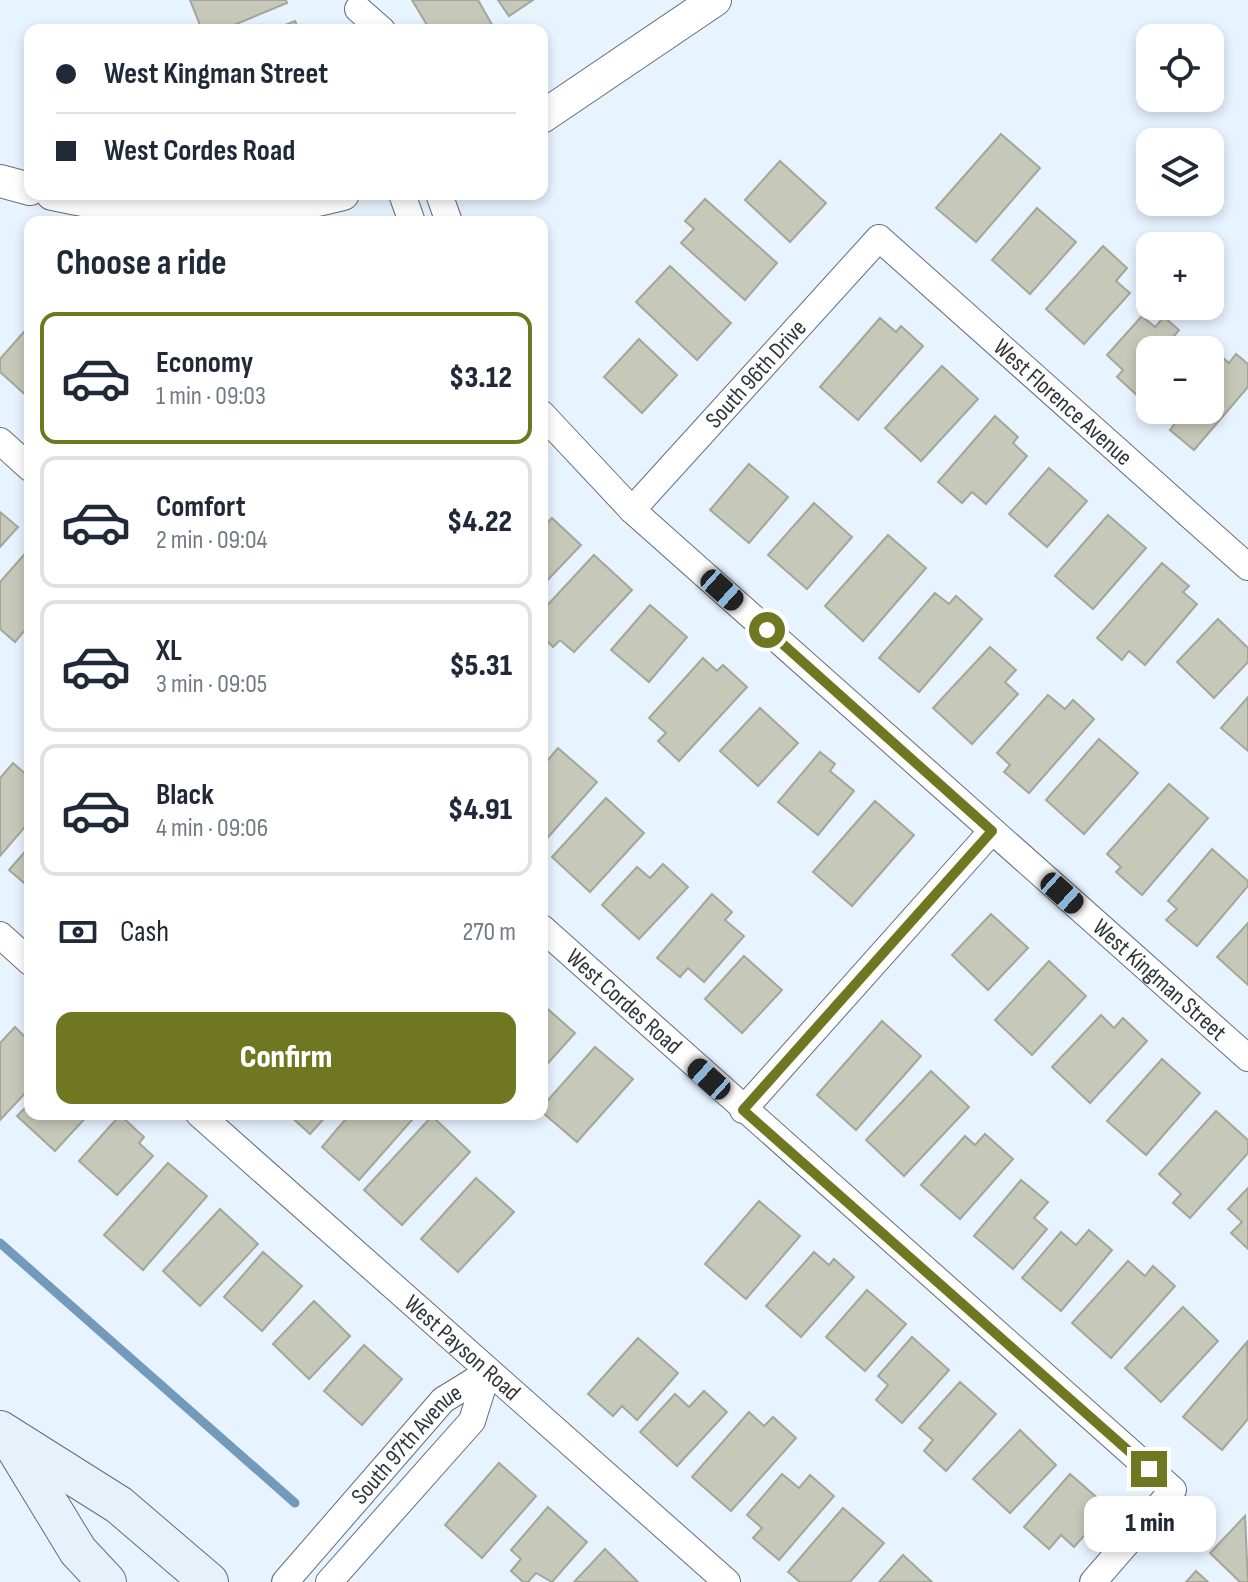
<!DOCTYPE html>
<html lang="en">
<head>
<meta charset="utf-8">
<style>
	body { margin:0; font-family:"Sofia Sans Condensed",sans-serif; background:#f2f2f3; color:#1f2937; height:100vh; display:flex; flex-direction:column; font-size:30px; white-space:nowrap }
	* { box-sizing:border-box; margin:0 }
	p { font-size:26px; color:#747a83 }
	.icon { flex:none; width:44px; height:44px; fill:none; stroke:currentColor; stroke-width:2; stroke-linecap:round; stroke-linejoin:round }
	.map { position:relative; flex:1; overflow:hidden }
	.panel { position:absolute; left:24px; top:216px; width:524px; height:904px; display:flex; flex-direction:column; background:#fff; border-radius:16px; box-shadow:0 4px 12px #0003 }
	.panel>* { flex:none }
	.guide { position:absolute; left:24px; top:24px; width:524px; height:176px; border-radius:16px; box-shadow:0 4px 12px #0003; display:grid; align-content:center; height:176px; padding:0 32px; background:#fff }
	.controls { position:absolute; left:1136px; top:24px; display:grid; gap:16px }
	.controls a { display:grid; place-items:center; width:88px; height:88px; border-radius:16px; background:#fff; box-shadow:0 4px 12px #0003; font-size:40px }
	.end { position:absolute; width:36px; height:36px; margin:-18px; border:10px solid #6f7721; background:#fff; box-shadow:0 0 0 4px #fff }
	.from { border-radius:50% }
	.bubble { position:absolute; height:56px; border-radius:16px; background:#fff; box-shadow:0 4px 12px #0003; font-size:26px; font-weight:800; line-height:56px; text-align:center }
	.car { position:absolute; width:24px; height:48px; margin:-24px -12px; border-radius:10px; box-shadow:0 0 6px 2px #0007; background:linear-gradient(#222 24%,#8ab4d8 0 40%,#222 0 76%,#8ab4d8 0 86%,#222 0) }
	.guide b { display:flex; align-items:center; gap:28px; height:76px; font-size:30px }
	.guide b+b { border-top:2px solid #e0e1e3 }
	.guide i { width:20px; height:20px; background:#1f2937 }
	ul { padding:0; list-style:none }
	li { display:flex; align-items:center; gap:24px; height:132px; margin:0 16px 12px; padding:0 16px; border:4px solid #e0e1e3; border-radius:16px }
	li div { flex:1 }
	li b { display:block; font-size:30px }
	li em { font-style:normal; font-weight:800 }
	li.selected { border-color:#6f7721 }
	li>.icon { width:72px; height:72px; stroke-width:1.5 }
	h2 { padding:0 32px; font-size:36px; line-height:96px }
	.pay { display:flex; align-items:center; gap:20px; height:88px; padding:0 32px; font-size:30px }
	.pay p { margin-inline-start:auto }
	.cta { display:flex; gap:16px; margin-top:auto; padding:16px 32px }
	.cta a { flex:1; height:92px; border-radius:16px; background:#6f7721; color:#fff; font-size:32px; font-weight:800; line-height:92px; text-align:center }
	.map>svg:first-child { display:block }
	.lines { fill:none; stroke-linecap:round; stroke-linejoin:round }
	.stream { stroke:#749abb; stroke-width:9 }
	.building { fill:#c6c8b9; stroke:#a4a698; stroke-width:2 }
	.minor-casing { stroke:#636e78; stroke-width:28 }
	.tertiary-casing { stroke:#636e78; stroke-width:34 }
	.secondary-casing { stroke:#636e78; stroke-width:40 }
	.minor { stroke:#fff; stroke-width:26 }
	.tertiary { stroke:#fff; stroke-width:32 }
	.secondary { stroke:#e6f1fa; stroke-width:38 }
	.route { stroke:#6f7721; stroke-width:10 }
	.labels { text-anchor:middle; stroke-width:8; stroke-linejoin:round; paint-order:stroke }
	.street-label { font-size:24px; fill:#30353a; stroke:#fff }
</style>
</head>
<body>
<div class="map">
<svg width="1248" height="1582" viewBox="0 0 1248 1582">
	<rect width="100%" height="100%" fill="#e7f3ff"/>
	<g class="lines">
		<!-- stream -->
		<path class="stream" d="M0,1243L295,1503"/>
	</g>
	<!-- building -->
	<g class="building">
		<path d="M190,0H286L287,3L222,30H202Z"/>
		<path d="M412,0H478L495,30H430Z"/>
		<path d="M498,0H533L509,16Z"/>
		<path d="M295,21L299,30H273Z"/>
		<path d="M1001,134L1040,168L976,242L936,208Z"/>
		<path d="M780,161L826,203L790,242L745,200Z"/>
		<path d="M705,199L777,263L745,300L681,243L694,229L685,221Z"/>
		<path d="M1037,208L1076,242L1030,294L992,260Z"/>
		<path d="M1103,246L1127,268L1116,281L1130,293L1084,344L1046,309Z"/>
		<path d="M670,266L731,323L697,360L636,302Z"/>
		<path d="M1142,316L1155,327L1164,317L1179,330L1170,341L1180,350H1150V385L1139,397L1117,377L1123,370L1107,355Z"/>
		<path d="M880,318L896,332L901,326L923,346L858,420L820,387Z"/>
		<path d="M30,325V399L0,372V359Z"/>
		<path d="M639,339L677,375L642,413L604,377Z"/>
		<path d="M1213,349L1229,363L1236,354L1248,364V387L1194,450L1170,430L1176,422L1161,410H1210Z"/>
		<path d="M942,366L978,399L921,461L885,428Z"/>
		<path d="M995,416L1018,437L1013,443L1027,456L986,504L972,492L962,503L938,482Z"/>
		<path d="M749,464L788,497L749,543L710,510Z"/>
		<path d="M1049,468L1087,501L1047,547L1009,514Z"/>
		<path d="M814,503L852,537L807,589L768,555Z"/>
		<path d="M0,512L18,527L0,547Z"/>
		<path d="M1108,515L1146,548L1093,609L1055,576Z"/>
		<path d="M552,518L581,545L542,586V528Z"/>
		<path d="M888,535L926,568L863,641L825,606Z"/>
		<path d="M30,548V624L15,642L0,629V582Z"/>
		<path d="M594,555L632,590L574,652L560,640L553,647L542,636V611Z"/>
		<path d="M1162,563L1189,586L1183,592L1197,604L1145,665L1129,651L1122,660L1097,638Z"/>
		<path d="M935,593L949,604L956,596L982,619L919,692L879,658Z"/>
		<path d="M650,605L687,637L649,682L611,650Z"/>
		<path d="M1218,619L1248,648V662L1214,698L1177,662Z"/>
		<path d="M990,647L1016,670L1005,682L1018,694L972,744L933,708Z"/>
		<path d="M703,658L717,671L723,665L747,687L679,761L658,741L666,733L649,718Z"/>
		<path d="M1048,695L1065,709L1073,700L1094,719L1029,793L1004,772L1010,765L997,753Z"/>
		<path d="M1248,697V751L1221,728Z"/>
		<path d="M760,708L798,743L758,786L720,751Z"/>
		<path d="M1099,739L1138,773L1084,834L1046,800Z"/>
		<path d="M558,748L597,782L542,844V767Z"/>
		<path d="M820,752L835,764L830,771L854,791L818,835L778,802Z"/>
		<path d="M13,763L30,778V821L0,856V778Z"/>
		<path d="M1169,784L1208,818L1142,895L1116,872L1121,867L1107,854Z"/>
		<path d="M606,798L644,833L590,892L552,857Z"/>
		<path d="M875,801L914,835L852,906L813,872Z"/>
		<path d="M30,846V888L9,870Z"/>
		<path d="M1212,849L1248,881V886L1197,946L1166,920L1177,909L1168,901Z"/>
		<path d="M663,864L688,887L639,939L602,905L637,867L650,878Z"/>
		<path d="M712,894L732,912L725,920L744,936L704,982L688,968L680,977L657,958Z"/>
		<path d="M991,914L1028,948L988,990L952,955Z"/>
		<path d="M1248,923V985L1217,957Z"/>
		<path d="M744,956L782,990L742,1033L705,999Z"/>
		<path d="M1049,961L1086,996L1032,1055L995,1020Z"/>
		<path d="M542,1004L575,1033L542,1070Z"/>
		<path d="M1101,1015L1114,1028L1123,1018L1147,1041L1090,1103L1052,1067Z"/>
		<path d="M882,1021L921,1056L856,1130L817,1095Z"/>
		<path d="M15,1027L30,1042V1088L0,1120V1043Z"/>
		<path d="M595,1047L633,1079L577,1142L542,1112V1107Z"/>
		<path d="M1162,1059L1200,1093L1146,1155L1107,1121Z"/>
		<path d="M931,1071L969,1107L904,1176L866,1140Z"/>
		<path d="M30,1103V1114H89L55,1151L17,1116Z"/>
		<path d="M1216,1111L1248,1140V1153L1190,1218L1173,1203L1181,1194L1159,1174Z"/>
		<path d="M288,1114H328L310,1134Z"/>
		<path d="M350,1114H404L412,1120L359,1180L322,1147Z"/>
		<path d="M120,1115L144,1137L139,1143L153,1156L117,1195L79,1161Z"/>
		<path d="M432,1116L470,1152L402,1225L364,1190Z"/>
		<path d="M985,1134L1013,1159L960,1219L921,1185L965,1136L975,1145Z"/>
		<path d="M168,1163L207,1196L143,1270L104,1235Z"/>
		<path d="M476,1178L514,1212L458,1272L421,1239Z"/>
		<path d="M1021,1180L1048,1202L1034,1218L1047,1229L1013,1269L974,1236Z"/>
		<path d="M1248,1188V1249L1231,1233L1242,1222L1228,1209Z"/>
		<path d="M759,1201L800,1236L746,1299L705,1264Z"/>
		<path d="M220,1209L258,1244L200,1306L163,1271Z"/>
		<path d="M1089,1230L1112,1250L1061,1311L1022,1278L1061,1232L1076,1245Z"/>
		<path d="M263,1252L302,1286L262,1331L224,1297Z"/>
		<path d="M814,1252L829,1265L834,1259L854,1277L801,1337L766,1306Z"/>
		<path d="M1128,1261L1145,1276L1153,1266L1175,1286L1111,1358L1072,1323Z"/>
		<path d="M867,1290L906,1324L865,1371L826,1337Z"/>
		<path d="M314,1301L350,1336L309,1379L273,1344Z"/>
		<path d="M1183,1307L1218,1341L1161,1402L1125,1368Z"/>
		<path d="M912,1337L949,1370L902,1423L876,1400L888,1385L878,1376Z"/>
		<path d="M638,1338L678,1373L637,1420L622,1406L613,1416L588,1394Z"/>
		<path d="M1247,1342L1248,1419L1222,1450L1183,1417Z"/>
		<path d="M364,1345L402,1379L362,1425L324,1391Z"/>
		<path d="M960,1382L996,1414L946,1471L924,1451L933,1440L919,1428Z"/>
		<path d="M704,1391L727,1412L677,1466L640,1432L675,1394L689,1407Z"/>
		<path d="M749,1412L764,1426L773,1417L796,1438L731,1511L692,1477Z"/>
		<path d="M1020,1430L1056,1465L1010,1513L973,1479Z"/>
		<path d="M499,1463L536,1496L482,1558L445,1525Z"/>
		<path d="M782,1474L799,1488L810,1475L834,1496L779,1560L753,1538L762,1528L747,1515Z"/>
		<path d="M1070,1474L1109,1508L1074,1547L1061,1535L1049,1549L1024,1527Z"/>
		<path d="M548,1507L587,1542L552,1582L536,1573L528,1582H523L511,1571L521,1559L511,1550Z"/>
		<path d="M843,1508L884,1543L850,1582H800L788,1572Z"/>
		<path d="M1245,1516L1248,1582H1240L1210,1553Z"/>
		<path d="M605,1549L638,1582H574Z"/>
		<path d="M903,1555L932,1582H879Z"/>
		<path d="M1196,1571L1208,1582H1186Z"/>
	</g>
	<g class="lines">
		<!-- minor casing -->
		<g class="minor-casing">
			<g id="minor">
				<path d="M358,9L382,30"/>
				<path d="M402,194L412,222"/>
				<path d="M439,194L449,222"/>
				<path id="s1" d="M542,414L632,510L1248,1058"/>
				<path d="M0,441L30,468"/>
				<path id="s2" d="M632,510L879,238L1248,567"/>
				<path id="s3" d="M542,928L1173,1490L1093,1582"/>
				<path d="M0,935L30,962"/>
				<path d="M743,1110L992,831"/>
				<path id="s4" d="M199,1114L727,1582"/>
				<path id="s5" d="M285,1582L443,1400L487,1373"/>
				<path d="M329,1582L472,1421L487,1373"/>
			</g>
		</g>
		<!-- tertiary casing -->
		<g class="tertiary-casing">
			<g id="tertiary">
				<path d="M542,117L715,0"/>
				<path d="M0,181L30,189"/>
				<path d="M52,194C147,215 248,219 343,194"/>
			</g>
		</g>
		<!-- secondary casing -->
		<g class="secondary-casing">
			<g id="secondary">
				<path d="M0,1430L119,1505L209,1582"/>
				<path d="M14,1446L78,1551L107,1582"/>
			</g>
		</g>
		<!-- minor -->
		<use href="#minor" class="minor"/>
		<!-- tertiary -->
		<use href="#tertiary" class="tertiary"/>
		<!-- secondary -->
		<use href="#secondary" class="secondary"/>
	</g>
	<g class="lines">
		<!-- route -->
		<path class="route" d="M767,630L992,831L743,1110L1149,1469"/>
	</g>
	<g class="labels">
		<!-- street labels -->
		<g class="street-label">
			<text dy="8" stroke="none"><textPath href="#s2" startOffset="184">South 96th Drive</textPath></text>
			<text dy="8" stroke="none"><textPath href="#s2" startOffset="614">West Florence Avenue</textPath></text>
			<text dy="8" stroke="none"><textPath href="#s1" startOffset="838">West Kingman Street</textPath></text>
			<text dy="8" stroke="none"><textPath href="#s3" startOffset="110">West Cordes Road</textPath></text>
			<text dy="8" stroke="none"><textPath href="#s4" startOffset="352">West Payson Road</textPath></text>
			<text dy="8" stroke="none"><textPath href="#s5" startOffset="184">South 97th Avenue</textPath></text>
		</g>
	</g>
</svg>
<div class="controls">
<a><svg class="icon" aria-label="locate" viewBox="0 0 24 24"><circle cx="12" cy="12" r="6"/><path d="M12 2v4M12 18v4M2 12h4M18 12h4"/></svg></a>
<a><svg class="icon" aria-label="layers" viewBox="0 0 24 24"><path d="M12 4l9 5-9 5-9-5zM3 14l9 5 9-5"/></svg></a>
<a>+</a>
<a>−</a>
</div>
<i class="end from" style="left:767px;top:630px"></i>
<i class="end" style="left:1149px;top:1469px"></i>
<div class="bubble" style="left:1084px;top:1496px;width:132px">1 min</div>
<i class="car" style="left:722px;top:590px;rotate:132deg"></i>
<i class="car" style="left:1062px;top:893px;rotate:132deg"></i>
<i class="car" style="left:709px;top:1079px;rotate:312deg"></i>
<div class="guide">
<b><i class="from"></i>West Kingman Street</b>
<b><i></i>West Cordes Road</b>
</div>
<section class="panel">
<h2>Choose a ride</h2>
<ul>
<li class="selected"><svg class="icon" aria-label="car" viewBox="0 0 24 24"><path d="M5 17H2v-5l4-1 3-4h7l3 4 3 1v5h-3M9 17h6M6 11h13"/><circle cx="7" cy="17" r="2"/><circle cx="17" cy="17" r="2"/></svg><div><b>Economy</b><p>1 min · 09:03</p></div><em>$3.12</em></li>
<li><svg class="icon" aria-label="car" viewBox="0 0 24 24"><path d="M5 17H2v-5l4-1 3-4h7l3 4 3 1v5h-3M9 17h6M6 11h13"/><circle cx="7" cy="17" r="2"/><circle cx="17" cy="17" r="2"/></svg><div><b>Comfort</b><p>2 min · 09:04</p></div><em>$4.22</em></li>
<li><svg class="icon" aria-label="car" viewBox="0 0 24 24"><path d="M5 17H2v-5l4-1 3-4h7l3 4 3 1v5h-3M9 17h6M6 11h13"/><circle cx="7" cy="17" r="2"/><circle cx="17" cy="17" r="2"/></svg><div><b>XL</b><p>3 min · 09:05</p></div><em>$5.31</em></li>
<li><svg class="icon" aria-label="car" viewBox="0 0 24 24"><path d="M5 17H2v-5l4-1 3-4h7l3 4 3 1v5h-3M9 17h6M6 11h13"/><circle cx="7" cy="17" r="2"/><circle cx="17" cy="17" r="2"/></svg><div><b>Black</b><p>4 min · 09:06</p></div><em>$4.91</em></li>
</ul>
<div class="pay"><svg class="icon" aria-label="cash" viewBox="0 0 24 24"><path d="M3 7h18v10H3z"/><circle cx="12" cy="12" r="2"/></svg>Cash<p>270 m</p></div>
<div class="cta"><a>Confirm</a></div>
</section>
</div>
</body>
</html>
